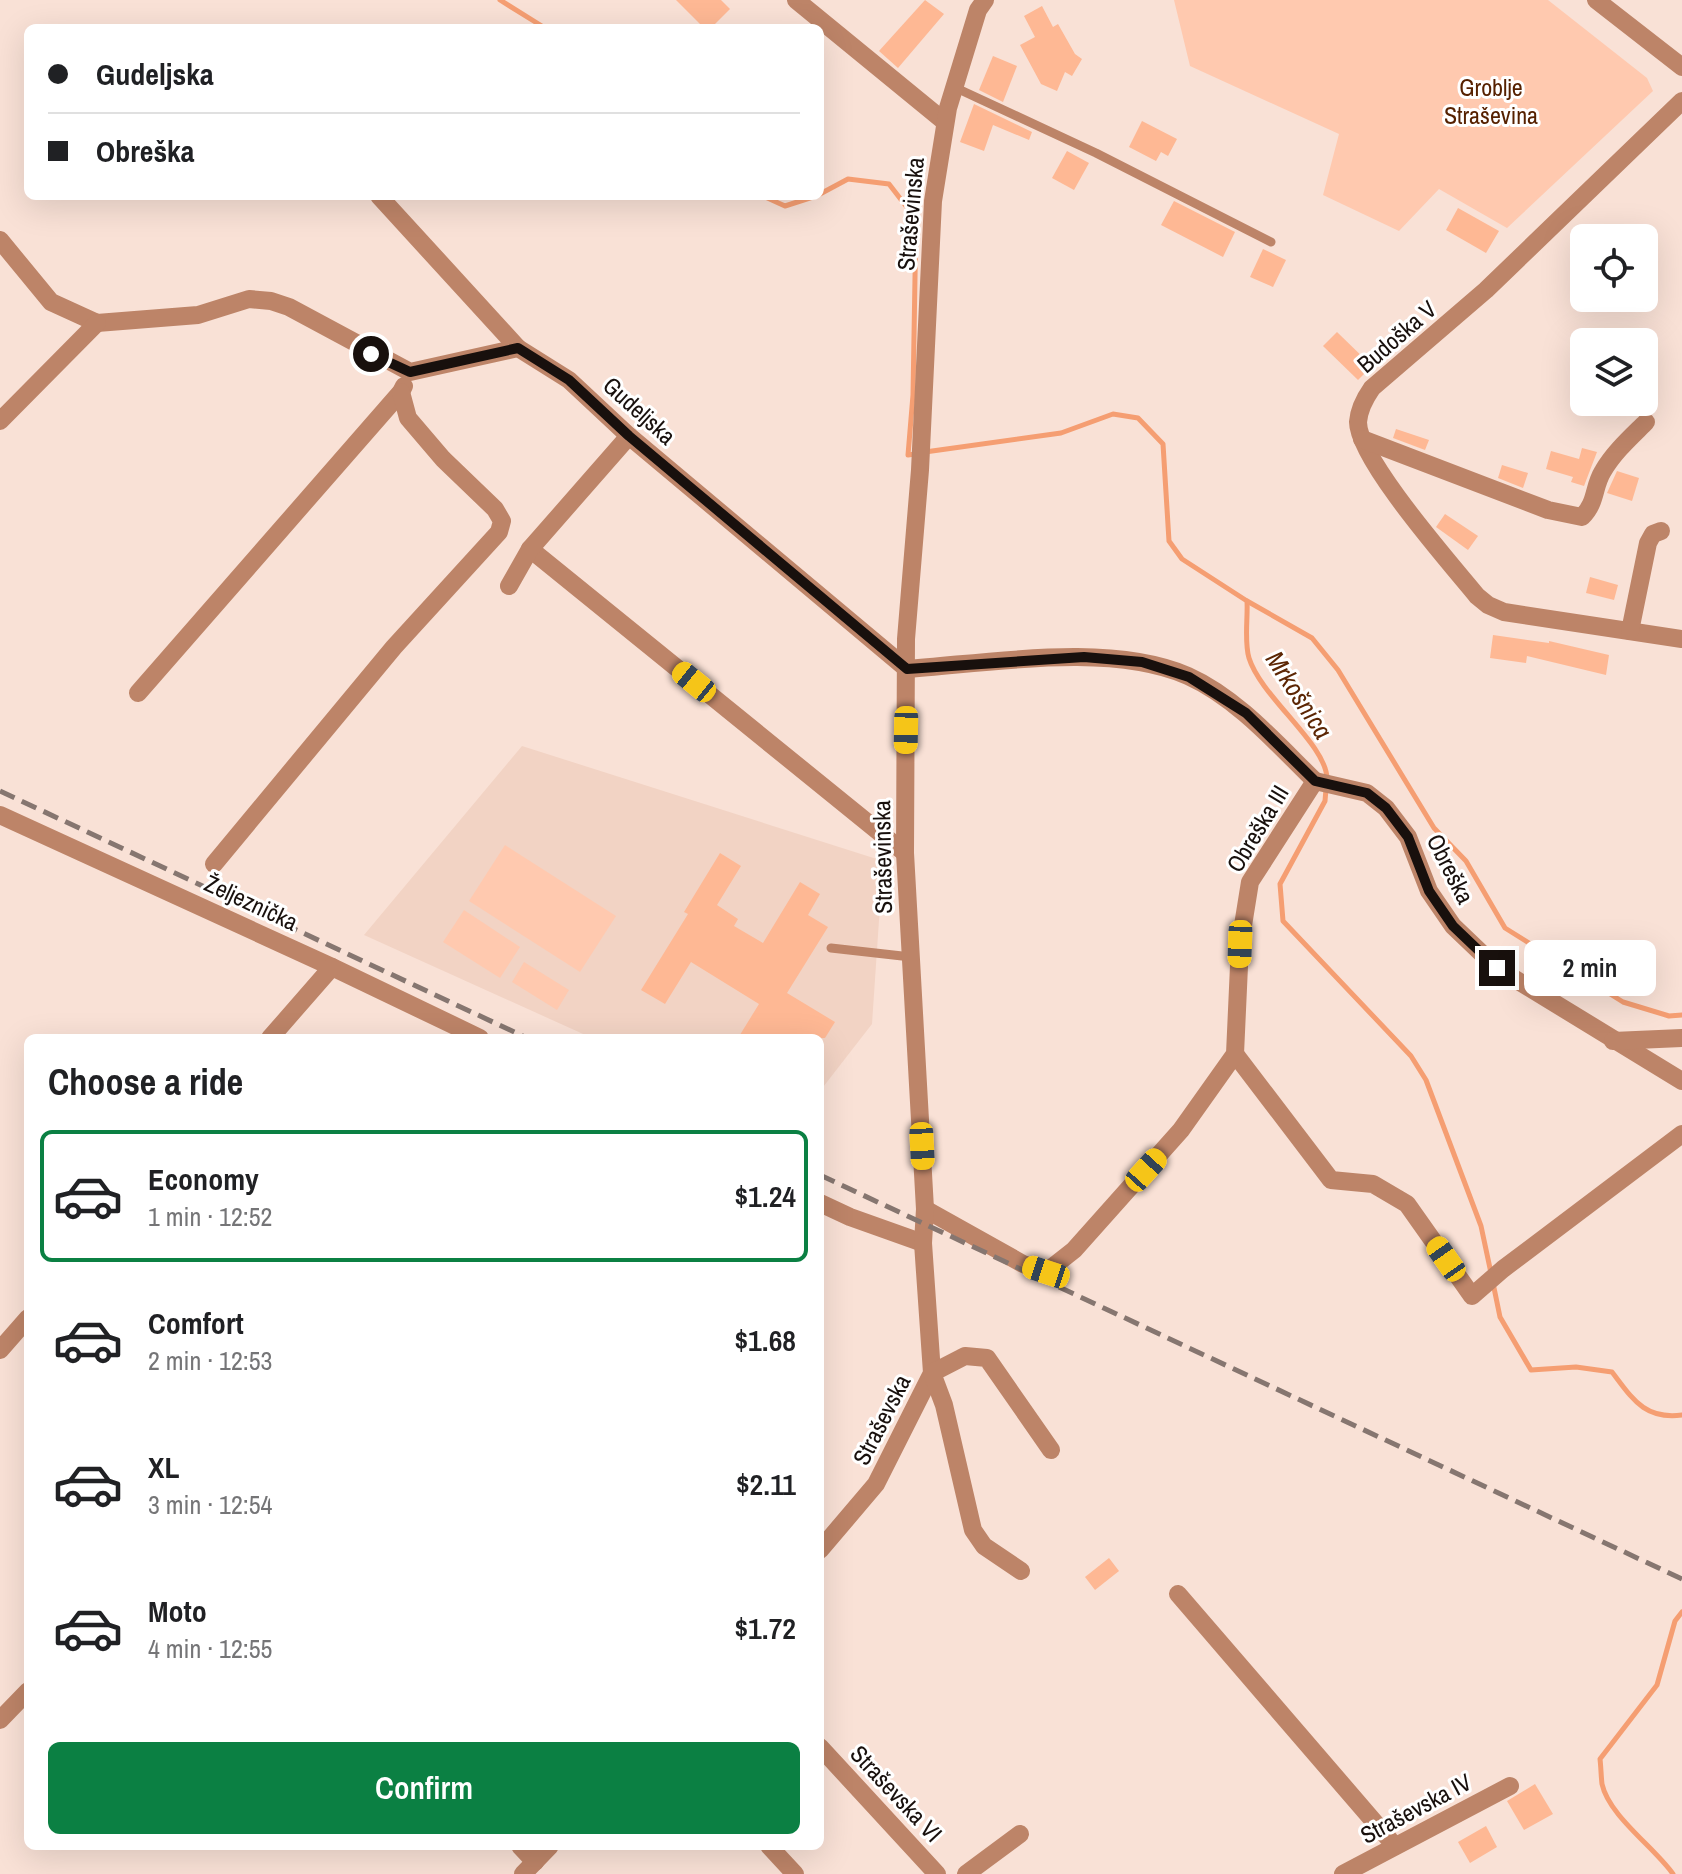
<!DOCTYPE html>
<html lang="en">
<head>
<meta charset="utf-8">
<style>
	body { margin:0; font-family:"Archivo Narrow",sans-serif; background:#f2f2f2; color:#202124; height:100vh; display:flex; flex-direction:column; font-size:30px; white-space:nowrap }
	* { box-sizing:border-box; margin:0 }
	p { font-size:26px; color:#757577 }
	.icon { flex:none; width:44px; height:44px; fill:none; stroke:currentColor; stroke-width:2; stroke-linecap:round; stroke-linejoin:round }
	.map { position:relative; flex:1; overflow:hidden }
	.side { position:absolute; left:24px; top:1034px; width:800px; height:816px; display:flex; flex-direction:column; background:#fff; border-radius:12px; box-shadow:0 8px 32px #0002 }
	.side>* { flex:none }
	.guide { position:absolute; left:24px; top:24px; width:800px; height:176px; border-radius:12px; box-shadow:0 8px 32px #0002; display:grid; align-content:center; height:176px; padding:0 24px; background:#fff }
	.fabs { position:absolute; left:1570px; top:224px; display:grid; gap:16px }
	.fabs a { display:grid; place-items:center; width:88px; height:88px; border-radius:12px; background:#fff; box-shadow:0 8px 32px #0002; font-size:40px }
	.end { position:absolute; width:36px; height:36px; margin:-18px; border:10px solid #18100d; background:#fff; box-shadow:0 0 0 4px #fff }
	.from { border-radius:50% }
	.bubble { position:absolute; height:56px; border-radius:12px; background:#fff; box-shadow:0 8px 32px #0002; font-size:26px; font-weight:600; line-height:56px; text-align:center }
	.car { position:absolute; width:24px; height:48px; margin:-24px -12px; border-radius:10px; box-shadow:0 0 6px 2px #0007; background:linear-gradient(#f5c518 24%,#345 0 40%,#f5c518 0 76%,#345 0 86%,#f5c518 0) }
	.guide b { display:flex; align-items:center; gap:28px; height:76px; font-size:30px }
	.guide b+b { border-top:2px solid #e0e0e0 }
	.guide i { width:20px; height:20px; background:#202124 }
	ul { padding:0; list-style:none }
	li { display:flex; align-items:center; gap:24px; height:132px; margin:0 16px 12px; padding:0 8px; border:4px solid transparent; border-radius:12px }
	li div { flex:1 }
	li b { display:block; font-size:30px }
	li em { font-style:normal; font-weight:600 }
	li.on { border-color:#0b8043 }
	li>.icon { width:72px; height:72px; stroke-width:1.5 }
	h2 { padding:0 24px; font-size:36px; line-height:96px }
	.cta { display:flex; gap:16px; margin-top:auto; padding:16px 24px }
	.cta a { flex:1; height:92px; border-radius:12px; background:#0b8043; color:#fff; font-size:32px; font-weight:600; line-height:92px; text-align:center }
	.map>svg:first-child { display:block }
	.built { fill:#f2d3c4 }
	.green { fill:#ffc9af }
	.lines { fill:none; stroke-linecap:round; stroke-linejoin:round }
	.stream { stroke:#f59e72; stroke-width:5 }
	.building { fill:#feb894 }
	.service { stroke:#bd8468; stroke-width:9 }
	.minor { stroke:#bd8468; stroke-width:18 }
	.rail { stroke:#867670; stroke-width:5; stroke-dasharray:16 8; stroke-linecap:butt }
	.route { stroke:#18100d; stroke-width:10 }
	.labels { text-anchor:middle; stroke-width:6; stroke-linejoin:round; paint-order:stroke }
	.park-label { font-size:24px; fill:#562100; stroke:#fff }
	.street-label { font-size:24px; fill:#18100d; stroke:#fff }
	.water-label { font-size:26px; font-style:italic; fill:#5c2604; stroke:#fff }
</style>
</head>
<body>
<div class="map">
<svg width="1682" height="1874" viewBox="0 0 1682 1874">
	<rect width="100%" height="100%" fill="#f9e1d6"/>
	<!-- built -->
	<path class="built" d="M522,746L883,861L872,1024L820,1091V1038H592L364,935Z"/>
	<!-- green -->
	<g class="green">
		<path d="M1174,0H1548L1647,78L1653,91L1507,228L1439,189L1399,231L1323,195L1339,134L1190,66Z"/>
		<path d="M505,845L616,916L580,972L469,901Z"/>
		<path d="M464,910L520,947L500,978L443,942Z"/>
		<path d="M524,962L569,990L557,1010L512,982Z"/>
	</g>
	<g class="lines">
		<!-- stream -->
		<g class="stream">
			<path d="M500,0L545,28"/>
			<path d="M820,194L848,179L889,184L916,219L913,395L908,455L915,454"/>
			<path d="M763,196L785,206L816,196"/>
			<path d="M925,452L1061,433L1113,414L1138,418L1163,444L1169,541L1182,559L1247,601C1248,618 1244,642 1249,658C1261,697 1327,745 1327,779"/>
			<path d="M1247,601L1312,638L1338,670L1434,828L1466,861L1505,928L1623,1002L1669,1016L1682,1015"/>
			<path d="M1326,789L1325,801L1280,884L1283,921L1411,1056L1426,1080L1481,1226L1491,1273"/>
			<path d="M1493,1283L1500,1317L1531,1370L1576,1367L1612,1372C1632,1398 1644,1420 1682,1415"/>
			<path d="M1673,1874C1654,1847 1609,1816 1602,1784C1601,1776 1601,1767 1600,1759L1657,1685L1675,1621L1682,1612"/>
		</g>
	</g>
	<!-- building -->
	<g class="building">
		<path d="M676,0H721L730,9L711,28H704Z"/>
		<path d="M925,0L944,14L898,68L879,51Z"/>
		<path d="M1042,6L1053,27L1058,24L1075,54L1082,59L1072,76L1065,72L1057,91L1041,84L1020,45L1035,37L1024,16Z"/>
		<path d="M993,56L1017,66L1003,102L979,90Z"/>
		<path d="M974,104L1032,132L1029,140L993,125L984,151L960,142Z"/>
		<path d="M1142,121L1177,139L1168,156L1161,152L1156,161L1129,147Z"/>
		<path d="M1067,151L1089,163L1074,190L1052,178Z"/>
		<path d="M1174,201L1235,232L1223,257L1161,225Z"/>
		<path d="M1458,208L1499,231L1486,253L1446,230Z"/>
		<path d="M1263,249L1286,260L1273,287L1250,277Z"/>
		<path d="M1337,332L1372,366L1358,380L1323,346Z"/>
		<path d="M1396,429L1429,440L1425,450L1393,438Z"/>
		<path d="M1582,448L1597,452L1584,486L1571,482L1573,477L1546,469L1551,451L1579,459Z"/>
		<path d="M1502,465L1528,473L1523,488L1498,478Z"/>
		<path d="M1617,471L1639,478L1632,501L1607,493Z"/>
		<path d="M1445,514L1478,536L1468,550L1436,527Z"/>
		<path d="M1590,577L1618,585L1614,600L1586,593Z"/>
		<path d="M1493,635L1549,643V641L1609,655L1606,675L1527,656L1526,663L1490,658Z"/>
		<path d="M720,853L741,866L717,905L738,919L734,926L763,943L800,882L820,894L808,915L828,927L787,993L835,1022L825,1038H738L759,1004L691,962L665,1004L641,990L688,914L684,912Z"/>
		<path d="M1109,1558L1119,1571L1095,1590L1085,1577Z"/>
		<path d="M1535,1784L1553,1814L1524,1830L1507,1801Z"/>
		<path d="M1486,1826L1497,1847L1470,1863L1458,1842Z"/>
	</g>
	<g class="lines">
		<!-- service -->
		<g class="service">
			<path d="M954,87L1096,153L1271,242"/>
			<path d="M831,948L911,957"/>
		</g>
		<!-- minor -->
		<g class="minor">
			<path d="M796,0L945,122"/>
			<path d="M1596,0L1682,67"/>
			<path d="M1682,101L1486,290L1372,388C1365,398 1359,409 1358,422C1358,459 1451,564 1477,596L1488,605L1504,612L1682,639"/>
			<path d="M379,196L518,348"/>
			<path d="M0,240L51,302L97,323L198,315L249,299L271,301L289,307L410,372L518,348L569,380L629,436L907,669C991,663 1110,642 1188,676C1237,698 1277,744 1315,781"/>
			<path d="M0,421L97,323"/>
			<path d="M1362,439L1548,510L1582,517C1597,502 1593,487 1603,471C1614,452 1631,437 1646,422"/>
			<path d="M530,549L905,853"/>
			<path d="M509,586L530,549L629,436"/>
			<path d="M1630,631L1648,543L1653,534L1661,531"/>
			<path d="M138,693L401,392L404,386"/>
			<path d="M1315,781L1367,793L1386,808L1408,837L1429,891L1453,926L1497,968L1682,1081"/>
			<path d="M0,815L332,967L480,1038"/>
			<path d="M214,864L394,647L499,532L502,521L495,509L443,459L408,418L401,392"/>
			<path d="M270,1038L332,967"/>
			<path d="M1613,1041L1682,1038"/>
			<path d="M1235,1054L1331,1180L1373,1184L1407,1204L1472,1296L1503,1269L1682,1134"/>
			<path d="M820,1203L850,1217L923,1243"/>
			<path d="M925,1209L1023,1264L1046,1272L1074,1250L1181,1130L1235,1054L1240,944L1250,882L1315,781"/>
			<path d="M0,1350L28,1318"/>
			<path d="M820,1550L876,1484L932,1373L923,1243L925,1209L905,853L906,639L920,470L933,201L948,108L978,10L985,0"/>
			<path d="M1021,1571L984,1546L973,1530L944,1405L932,1373L965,1356L987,1358L1051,1450"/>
			<path d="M1178,1594L1395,1846"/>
			<path d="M0,1720L28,1691"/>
			<path d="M820,1747L937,1874"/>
			<path d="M520,1846L535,1862"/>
			<path d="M769,1846L795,1874"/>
			<path d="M523,1874L550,1846"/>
			<path d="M966,1874L1020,1834"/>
			<path d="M1343,1874L1510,1786"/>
		</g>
		<!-- rail -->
		<g class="rail">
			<path d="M0,791L527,1038"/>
			<path d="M820,1175L1682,1579"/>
		</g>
	</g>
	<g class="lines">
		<!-- route -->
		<path class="route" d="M371,354L410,372L518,348L569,380L629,436L907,669L1084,657L1142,662L1189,677L1246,713L1315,781L1367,793L1386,808L1408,837L1429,891L1453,926L1497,968"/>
	</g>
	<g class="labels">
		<!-- park labels -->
		<g class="park-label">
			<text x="1491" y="96">Groblje<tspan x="1491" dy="28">Straševina</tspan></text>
		</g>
		<!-- street labels -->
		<g class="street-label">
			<text transform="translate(911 214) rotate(-85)" y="8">Straševinska</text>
			<text transform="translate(1397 337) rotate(-41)" y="8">Budoška V</text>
			<text transform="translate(639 411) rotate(42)" y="8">Gudeljska</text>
			<text transform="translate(1258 829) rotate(-59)" y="8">Obreška III</text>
			<text transform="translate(883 857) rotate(-91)" y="8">Straševinska</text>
			<text transform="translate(1450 869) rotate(63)" y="8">Obreška</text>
			<text transform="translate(251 903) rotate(25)" y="8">Željeznička</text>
			<text transform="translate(882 1420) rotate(-63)" y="8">Straševska</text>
			<text transform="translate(896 1794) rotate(47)" y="8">Straševska VI</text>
			<text transform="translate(1416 1809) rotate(-28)" y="8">Straševska IV</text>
		</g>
		<!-- water labels -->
		<g class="water-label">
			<text transform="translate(1299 695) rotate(57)" y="9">Mrkošnica</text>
		</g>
	</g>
</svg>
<div class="fabs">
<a><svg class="icon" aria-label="locate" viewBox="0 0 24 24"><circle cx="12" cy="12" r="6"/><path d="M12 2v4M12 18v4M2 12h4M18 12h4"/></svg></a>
<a><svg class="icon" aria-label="layers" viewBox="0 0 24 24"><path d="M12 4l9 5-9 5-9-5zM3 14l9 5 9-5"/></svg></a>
</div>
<i class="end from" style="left:371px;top:354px"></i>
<i class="end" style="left:1497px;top:968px"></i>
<div class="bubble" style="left:1524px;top:940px;width:132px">2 min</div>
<i class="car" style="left:694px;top:682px;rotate:309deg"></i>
<i class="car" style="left:906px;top:730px;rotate:181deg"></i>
<i class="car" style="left:1240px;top:944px;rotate:182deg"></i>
<i class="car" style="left:922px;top:1146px;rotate:177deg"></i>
<i class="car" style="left:1146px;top:1170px;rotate:42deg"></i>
<i class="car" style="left:1446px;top:1259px;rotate:325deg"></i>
<i class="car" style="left:1046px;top:1272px;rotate:288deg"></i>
<div class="guide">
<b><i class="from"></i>Gudeljska</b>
<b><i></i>Obreška</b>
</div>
<section class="side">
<h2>Choose a ride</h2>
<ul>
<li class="on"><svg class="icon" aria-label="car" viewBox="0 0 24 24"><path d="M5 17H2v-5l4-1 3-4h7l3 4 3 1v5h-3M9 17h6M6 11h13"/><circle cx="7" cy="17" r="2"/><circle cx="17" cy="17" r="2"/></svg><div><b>Economy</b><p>1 min · 12:52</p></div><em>$1.24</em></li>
<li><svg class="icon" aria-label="car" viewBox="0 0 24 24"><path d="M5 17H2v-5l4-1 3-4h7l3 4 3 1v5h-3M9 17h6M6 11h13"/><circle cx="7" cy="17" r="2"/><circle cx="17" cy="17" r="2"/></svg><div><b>Comfort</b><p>2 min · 12:53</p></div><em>$1.68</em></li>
<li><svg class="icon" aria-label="car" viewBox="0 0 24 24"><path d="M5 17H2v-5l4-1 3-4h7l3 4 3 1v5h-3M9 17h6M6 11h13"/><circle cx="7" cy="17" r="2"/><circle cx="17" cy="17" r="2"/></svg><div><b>XL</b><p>3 min · 12:54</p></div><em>$2.11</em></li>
<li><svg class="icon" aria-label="car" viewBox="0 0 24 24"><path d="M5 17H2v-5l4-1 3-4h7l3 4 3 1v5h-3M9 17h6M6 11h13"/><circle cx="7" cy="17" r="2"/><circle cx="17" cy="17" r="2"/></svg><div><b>Moto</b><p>4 min · 12:55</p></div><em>$1.72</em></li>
</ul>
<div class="cta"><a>Confirm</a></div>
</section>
</div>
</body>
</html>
